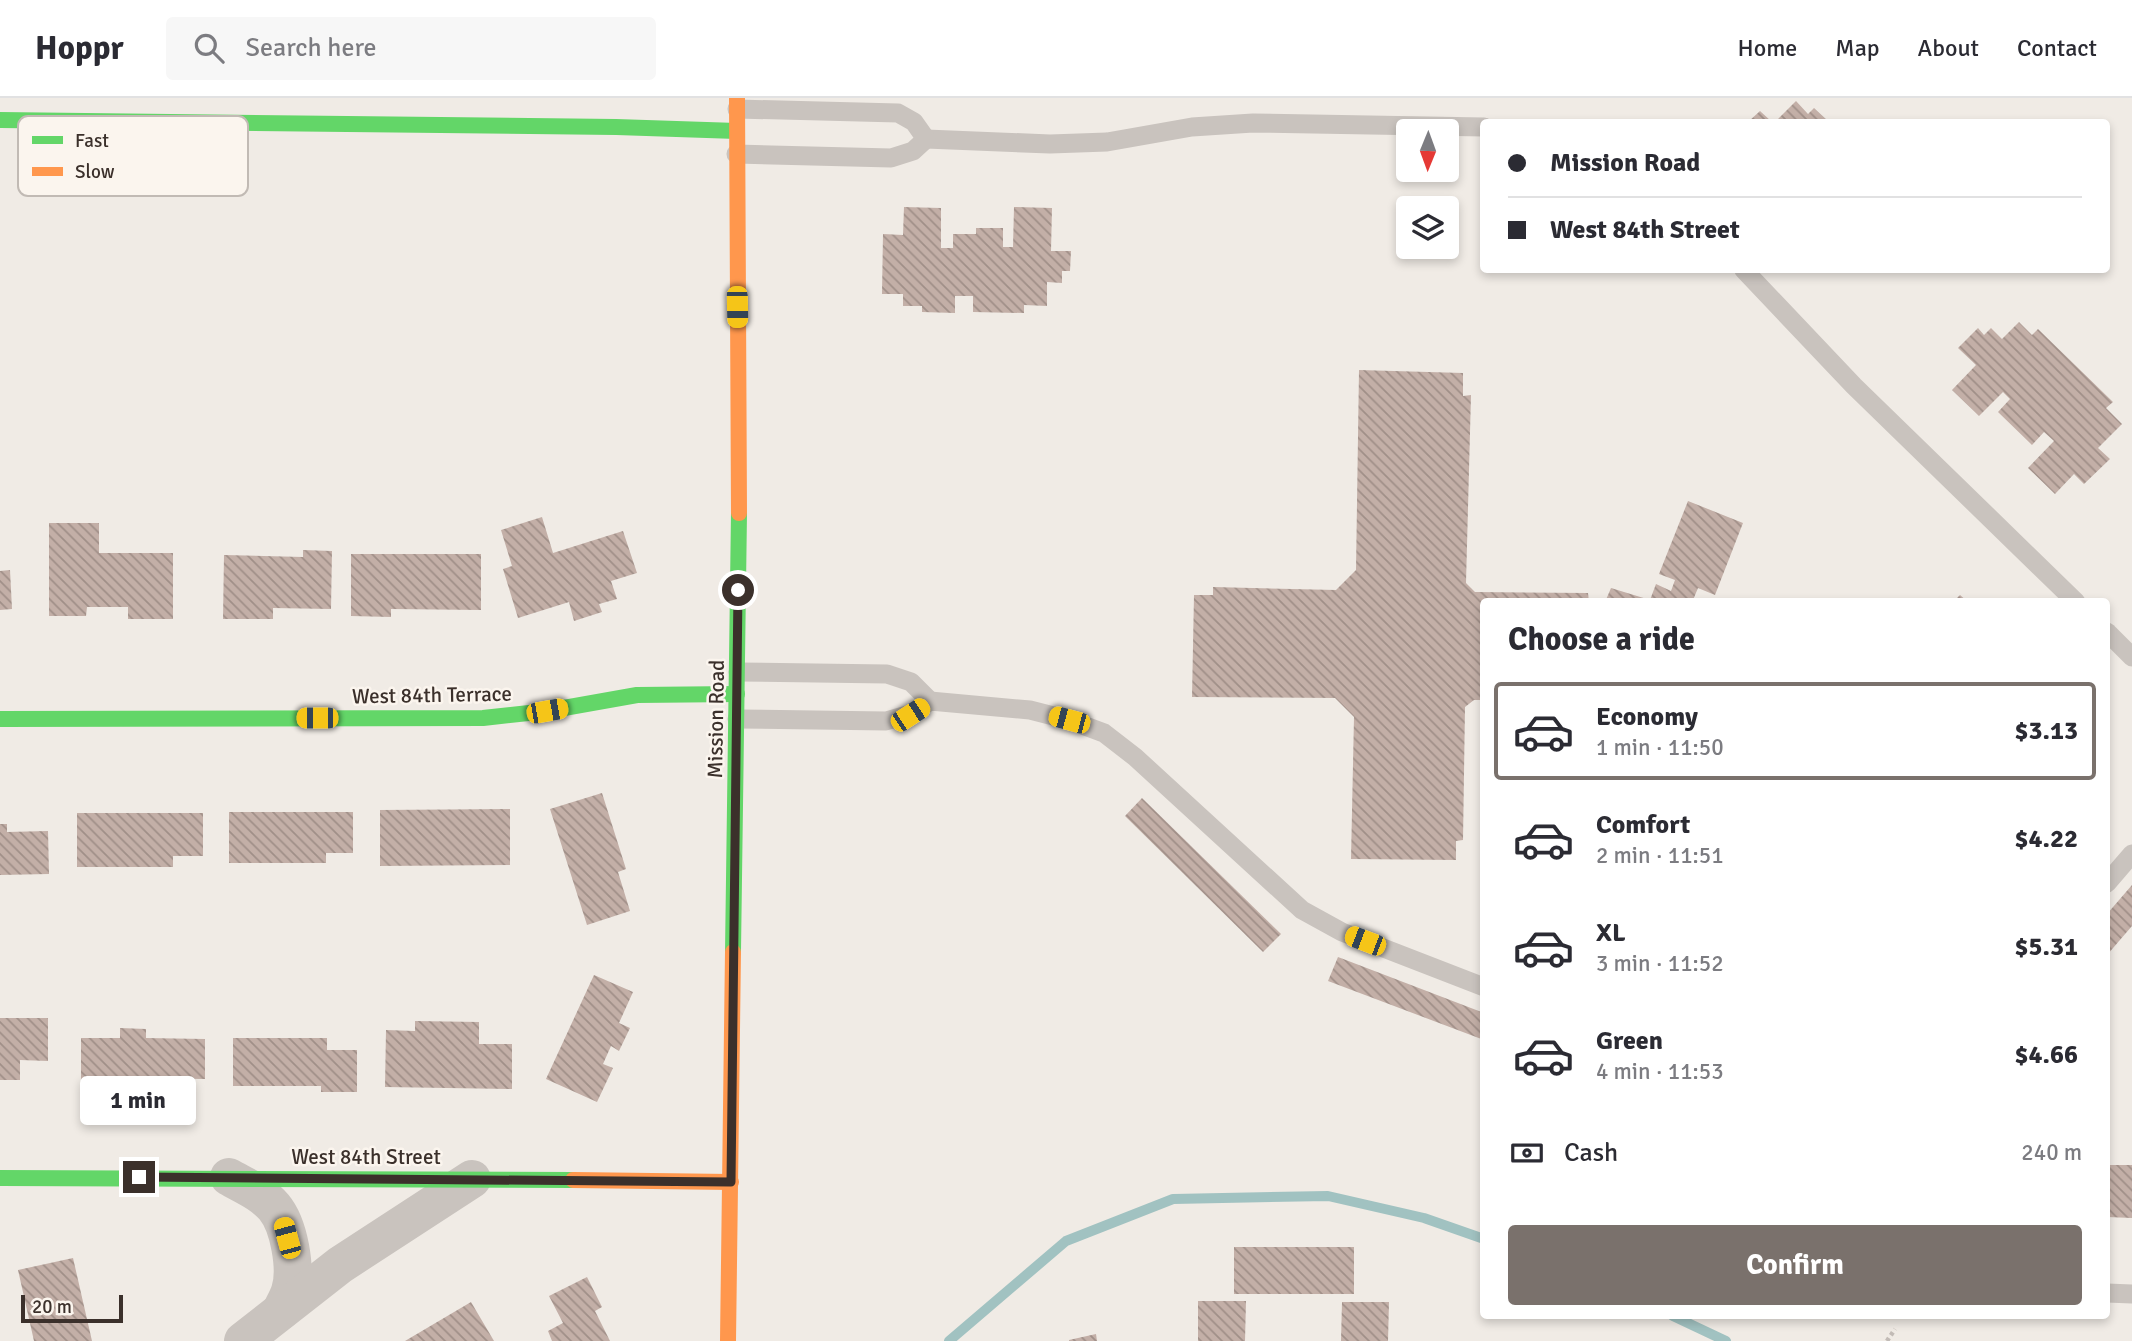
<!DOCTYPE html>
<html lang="en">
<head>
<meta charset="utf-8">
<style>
	body { margin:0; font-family:Signika,sans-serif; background:#f7f7f7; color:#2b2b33; height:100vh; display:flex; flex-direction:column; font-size:26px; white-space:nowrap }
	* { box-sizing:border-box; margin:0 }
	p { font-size:23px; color:#7c7c81 }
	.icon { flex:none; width:38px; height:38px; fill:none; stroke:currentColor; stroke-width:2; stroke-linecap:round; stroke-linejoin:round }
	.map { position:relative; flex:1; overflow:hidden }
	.drawer { position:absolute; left:1480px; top:500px; width:630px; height:721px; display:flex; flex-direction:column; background:#fff; border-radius:7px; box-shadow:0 4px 10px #0003 }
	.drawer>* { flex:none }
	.guide { position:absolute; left:1480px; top:21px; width:630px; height:154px; border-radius:7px; box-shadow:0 4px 10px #0003; display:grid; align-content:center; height:154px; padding:0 28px; background:#fff }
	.needle { width:46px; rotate:181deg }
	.controls { position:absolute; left:1396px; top:21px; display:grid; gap:14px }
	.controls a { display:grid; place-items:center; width:63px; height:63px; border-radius:7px; background:#fff; box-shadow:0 4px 10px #0003; font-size:35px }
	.scale { position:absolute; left:21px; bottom:18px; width:102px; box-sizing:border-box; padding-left:7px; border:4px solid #3b302b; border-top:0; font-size:19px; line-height:24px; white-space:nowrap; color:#3b302b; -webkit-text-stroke:5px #fbf5ee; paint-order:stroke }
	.end { position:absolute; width:32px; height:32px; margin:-16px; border:9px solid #3b302b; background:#fff; box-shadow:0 0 0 4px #fff }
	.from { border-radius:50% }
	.bubble { position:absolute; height:49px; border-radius:7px; background:#fff; box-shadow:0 4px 10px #0003; font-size:23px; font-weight:700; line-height:49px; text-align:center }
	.car { position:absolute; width:21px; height:42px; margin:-21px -10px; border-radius:9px; box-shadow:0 0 5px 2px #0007; background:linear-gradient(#f5c518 24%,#345 0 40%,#f5c518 0 76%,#345 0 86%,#f5c518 0) }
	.guide b { display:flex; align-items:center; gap:24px; height:66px; font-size:26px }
	.guide b+b { border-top:2px solid #e1e1e2 }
	.guide i { width:18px; height:18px; background:#2b2b33 }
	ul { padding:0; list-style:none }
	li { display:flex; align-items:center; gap:21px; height:98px; margin:0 14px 10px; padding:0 14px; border:4px solid transparent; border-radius:7px }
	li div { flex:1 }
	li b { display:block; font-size:26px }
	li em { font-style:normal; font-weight:700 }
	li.current { border-color:#7a716c }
	li>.icon { width:63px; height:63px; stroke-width:1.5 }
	h2 { padding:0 28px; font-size:32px; line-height:84px }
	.pay { display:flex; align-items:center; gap:18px; height:77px; padding:0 28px; font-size:26px }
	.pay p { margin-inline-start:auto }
	.primary-button { display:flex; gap:14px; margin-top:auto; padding:14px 28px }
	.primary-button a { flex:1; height:80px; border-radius:7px; background:#7a716c; color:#fff; font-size:28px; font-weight:700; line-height:80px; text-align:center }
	header { display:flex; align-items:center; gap:42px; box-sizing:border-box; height:98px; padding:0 35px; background:#fff; border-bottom:2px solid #e1e1e2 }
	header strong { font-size:33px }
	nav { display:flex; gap:38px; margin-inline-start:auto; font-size:24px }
	.search { width:490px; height:63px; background:#f7f7f7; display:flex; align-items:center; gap:18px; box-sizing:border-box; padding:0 24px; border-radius:7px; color:#7c7c81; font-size:26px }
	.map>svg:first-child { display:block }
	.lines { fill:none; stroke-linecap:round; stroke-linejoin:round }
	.stream { stroke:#a1c2c1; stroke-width:10 }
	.building { fill:url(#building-back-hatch) }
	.path { stroke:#c2bbb6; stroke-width:4.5; stroke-dasharray:3.5 3.5; stroke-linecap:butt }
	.lane { stroke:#c9c3be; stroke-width:19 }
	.street { stroke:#c9c3be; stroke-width:38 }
	.fast { stroke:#63d668; stroke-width:16 }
	.slow { stroke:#ff974d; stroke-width:16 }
	.route { stroke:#3b302b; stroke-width:9 }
	.labels { text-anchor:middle; stroke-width:5; stroke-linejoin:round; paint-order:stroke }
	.street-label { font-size:21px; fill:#3b302b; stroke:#fbf5ee }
	.key { fill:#fbf5ee; stroke:#c1bab4; stroke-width:2 }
	.key-label { font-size:19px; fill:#3b302b }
</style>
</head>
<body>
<header>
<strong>Hoppr</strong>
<div class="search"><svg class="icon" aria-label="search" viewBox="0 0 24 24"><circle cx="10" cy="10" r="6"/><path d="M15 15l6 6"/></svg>Search here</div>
<nav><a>Home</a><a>Map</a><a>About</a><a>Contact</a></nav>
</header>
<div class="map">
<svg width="2132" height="1243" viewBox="0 0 2132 1243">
	<defs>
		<pattern id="building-back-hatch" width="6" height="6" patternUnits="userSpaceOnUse" patternTransform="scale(1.75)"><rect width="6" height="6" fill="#c3afa7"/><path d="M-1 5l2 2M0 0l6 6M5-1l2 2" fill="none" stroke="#a08f88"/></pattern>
	</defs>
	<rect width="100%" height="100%" fill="#f0ebe5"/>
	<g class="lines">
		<!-- stream -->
		<g class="stream">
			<path d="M1673,1218L1726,1243"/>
			<path d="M949,1243L1066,1143L1173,1101L1328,1098L1424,1120L1484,1141"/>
		</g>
	</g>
	<!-- building -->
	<g class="building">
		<path d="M1796,3L1808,16L1814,10L1829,24H1775Z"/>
		<path d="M1760,13L1772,24H1748Z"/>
		<path d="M904,109L941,110V150H953V136H976V130H1003V149H1013L1014,109L1052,110L1051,153H1071L1070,173H1062V185L1047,184V208L1024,207V215L973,214V198H955V215L922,214V208H903V196H882L883,136L903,137Z"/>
		<path d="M2019,224L2032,237L2038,231L2113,304L2106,310L2122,326L2098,350L2110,361L2084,386L2074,376L2055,396L2028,370L2054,343L2044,334L2032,347L1998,314L2010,301L2003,294L1979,318L1952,292L1976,267L1958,250L1978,230L1984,237L1991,230L2002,241Z"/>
		<path d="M1359,272L1463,275V298L1471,297L1466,485L1475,494L1588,495L1589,504H1484V602H1474L1465,609L1463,742L1456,743V762L1351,761L1354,619L1335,600L1192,599L1194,497H1213V489L1336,492L1356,472Z"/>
		<path d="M1688,403L1743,425L1715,497L1698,490L1693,502L1699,504H1605L1611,490L1650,502L1656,486L1671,493L1675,482L1659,476Z"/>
		<path d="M542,419L553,455L623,433L637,475L611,483L617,501L599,506L602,514L574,523L569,504L518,520L503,471L512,468L501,432Z"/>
		<path d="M49,425H99V455H173V521H128V509H87L86,518H49Z"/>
		<path d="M303,452L332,453L331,511L273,510V521H223L224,457L303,459Z"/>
		<path d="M351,456H481V512L391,511V519L351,518Z"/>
		<path d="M10,472L12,511L0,512V473Z"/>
		<path d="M1960,497L1968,504H1953Z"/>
		<path d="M602,695L626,771L618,774L630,813L587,827L550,711Z"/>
		<path d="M1142,700L1281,836L1263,854L1125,718Z"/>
		<path d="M510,711V767L380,768V712Z"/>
		<path d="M229,714H353V755H326V765H229Z"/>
		<path d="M77,715H203V758H173V769H77Z"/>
		<path d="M0,726H7V734L48,733L49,776L0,777Z"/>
		<path d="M2132,787V828L2107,857V816Z"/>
		<path d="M1338,859L1484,915V942L1328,883Z"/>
		<path d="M594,877L633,894L619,925L630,930L619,953L611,948L603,966L613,970L597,1004L546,981Z"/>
		<path d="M0,920H48V963L20,962V982H0Z"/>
		<path d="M415,923L479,924V946H512V991L385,989L386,932L415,933Z"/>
		<path d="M120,930L146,931V940L205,941V981L132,980V991L81,990V940H120Z"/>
		<path d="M233,940H327V952H357V994H321V988H233Z"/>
		<path d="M2107,1067H2132V1120L2107,1119Z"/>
		<rect x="1234" y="1149" width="120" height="47"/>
		<path d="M73,1160L92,1243H34L18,1172Z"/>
		<path d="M587,1179L602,1209L595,1213L610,1243H552L548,1233L563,1225L549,1198Z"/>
		<path d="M1198,1203H1246L1245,1243H1198Z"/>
		<path d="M471,1204L494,1243H405Z"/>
		<path d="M1342,1204H1389L1388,1243H1341Z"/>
		<path d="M1096,1236L1097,1243H1069V1242Z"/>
	</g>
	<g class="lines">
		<!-- path -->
		<path class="path" d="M1887,1243L1895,1231"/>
		<!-- lane -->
		<g class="lane">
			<path d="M926,41L1050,46L1107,44L1192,29L1253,25L1484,29"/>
			<path d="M736,56L891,60L913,53L926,41L914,24L898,15L737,11"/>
			<path d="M1744,172L1854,288L2076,504"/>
			<path d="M2107,534L2132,559"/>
			<path d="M738,574L887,576L911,584L930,603"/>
			<path d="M737,621L886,623L910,616L930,603L1030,612L1069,622L1104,635L1135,659L1302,812L1342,834L1484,889"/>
			<path d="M2107,785L2132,756"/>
			<path d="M2107,1195L2132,1196"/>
		</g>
		<!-- street -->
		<g class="street">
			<path d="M229,1079C245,1088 262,1095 274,1109C289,1127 297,1171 290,1193C288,1200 284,1206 281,1213"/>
			<path d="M243,1243L340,1167L472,1081"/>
		</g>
		<!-- fast -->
		<g class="fast">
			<path d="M0,22L616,29L737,33"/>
			<path d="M0,621L483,620L547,613L637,597L737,596"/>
			<path d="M733,854L739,415"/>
			<path d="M0,1080L573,1082"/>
		</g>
		<!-- slow -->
		<g class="slow">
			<path d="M737,0L739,415"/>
			<path d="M573,1082L731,1084"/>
			<path d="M728,1243L733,854"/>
		</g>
	</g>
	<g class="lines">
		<!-- route -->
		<path class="route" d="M139,1079L731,1084L738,492"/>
	</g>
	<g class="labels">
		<!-- street labels -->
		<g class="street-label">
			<text transform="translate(432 597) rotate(-1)" y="7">West 84th Terrace</text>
			<text transform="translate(716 621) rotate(-89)" y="7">Mission Road</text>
			<text x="366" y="1066">West 84th Street</text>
		</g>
	</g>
	<!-- legend -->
	<rect x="18" y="18" width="230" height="80" rx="10" class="key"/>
	<rect x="32" y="38" width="31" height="8" fill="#63d668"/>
	<rect x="32" y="69" width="31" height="9" fill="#ff974d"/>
	<g class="key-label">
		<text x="75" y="49">Fast</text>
		<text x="75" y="80">Slow</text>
	</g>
</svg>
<div class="controls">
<a><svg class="needle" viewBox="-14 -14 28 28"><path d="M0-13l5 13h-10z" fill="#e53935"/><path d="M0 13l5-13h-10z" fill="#7c7c81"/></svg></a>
<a><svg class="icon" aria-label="layers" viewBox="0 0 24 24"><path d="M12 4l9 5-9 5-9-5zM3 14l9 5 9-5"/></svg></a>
</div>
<div class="scale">20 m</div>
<i class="end from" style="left:738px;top:492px"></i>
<i class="end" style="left:139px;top:1079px"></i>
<div class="bubble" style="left:80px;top:978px;width:116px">1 min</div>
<i class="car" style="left:737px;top:209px;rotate:179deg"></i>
<i class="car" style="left:547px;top:613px;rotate:80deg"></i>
<i class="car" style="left:910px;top:617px;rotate:57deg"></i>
<i class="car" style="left:317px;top:620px;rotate:270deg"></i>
<i class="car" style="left:1069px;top:622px;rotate:285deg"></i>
<i class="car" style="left:1365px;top:843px;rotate:291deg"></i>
<i class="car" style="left:287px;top:1140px;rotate:345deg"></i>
<div class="guide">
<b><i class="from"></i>Mission Road</b>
<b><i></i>West 84th Street</b>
</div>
<section class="drawer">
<h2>Choose a ride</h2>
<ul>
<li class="current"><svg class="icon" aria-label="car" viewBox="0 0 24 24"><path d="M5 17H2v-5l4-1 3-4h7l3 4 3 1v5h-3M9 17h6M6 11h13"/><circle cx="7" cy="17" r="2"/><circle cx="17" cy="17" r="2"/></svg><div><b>Economy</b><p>1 min · 11:50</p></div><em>$3.13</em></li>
<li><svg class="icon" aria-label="car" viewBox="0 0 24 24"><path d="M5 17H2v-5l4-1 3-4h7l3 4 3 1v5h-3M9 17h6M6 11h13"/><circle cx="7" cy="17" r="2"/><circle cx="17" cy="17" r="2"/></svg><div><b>Comfort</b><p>2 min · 11:51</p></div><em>$4.22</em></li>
<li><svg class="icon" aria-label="car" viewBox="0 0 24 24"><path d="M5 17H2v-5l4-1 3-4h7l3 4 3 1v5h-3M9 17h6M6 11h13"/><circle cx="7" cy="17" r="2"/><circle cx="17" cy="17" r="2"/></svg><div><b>XL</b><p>3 min · 11:52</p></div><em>$5.31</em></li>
<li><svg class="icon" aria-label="car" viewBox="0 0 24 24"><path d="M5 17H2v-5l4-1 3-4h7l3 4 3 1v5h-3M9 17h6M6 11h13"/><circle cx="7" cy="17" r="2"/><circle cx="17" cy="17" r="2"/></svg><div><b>Green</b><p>4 min · 11:53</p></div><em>$4.66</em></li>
</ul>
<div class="pay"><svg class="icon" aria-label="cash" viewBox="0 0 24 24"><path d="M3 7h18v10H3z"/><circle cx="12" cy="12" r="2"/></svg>Cash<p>240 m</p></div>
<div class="primary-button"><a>Confirm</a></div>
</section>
</div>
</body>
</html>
